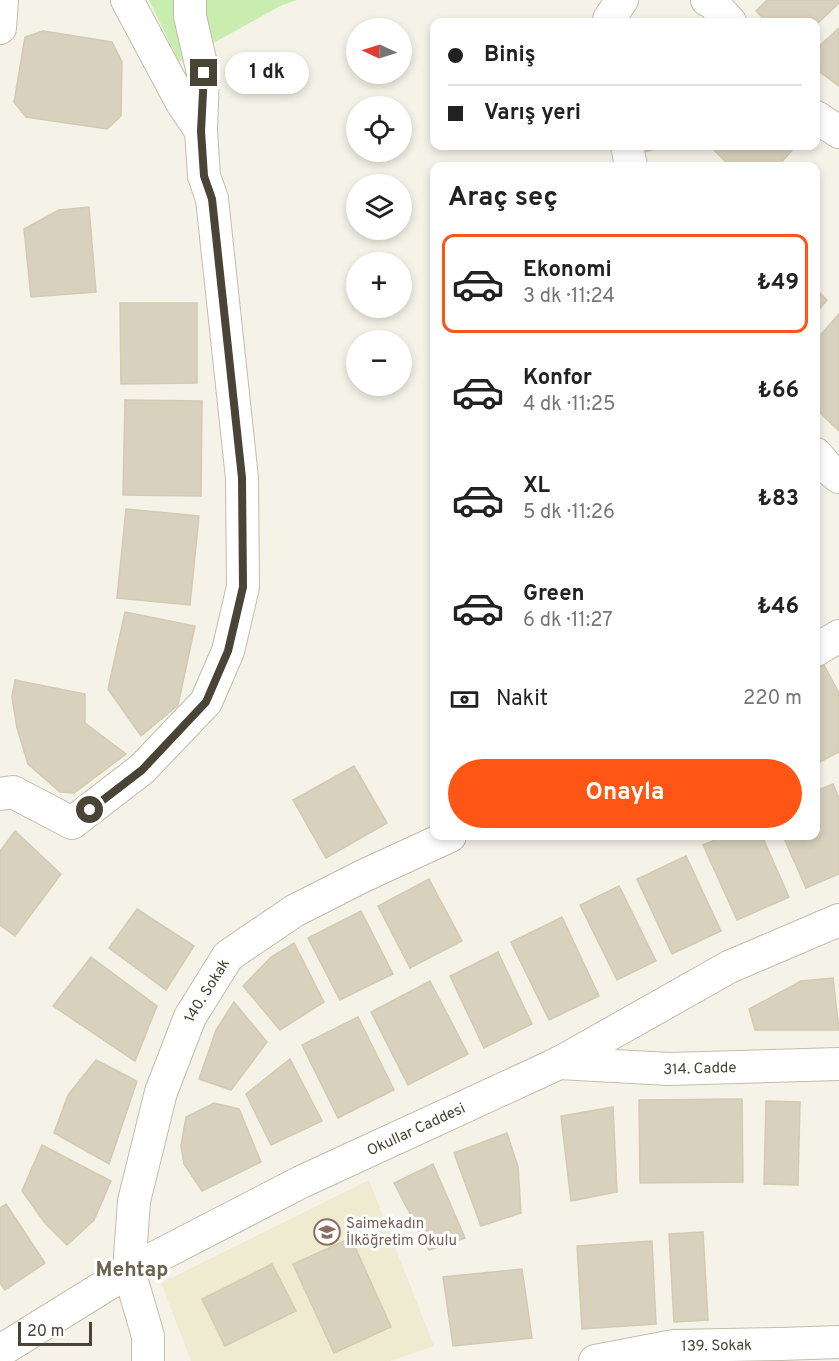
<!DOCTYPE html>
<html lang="tr">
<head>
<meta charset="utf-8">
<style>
	body { margin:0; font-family:Overpass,sans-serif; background:#f2f2f2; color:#222; height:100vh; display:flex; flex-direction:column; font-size:22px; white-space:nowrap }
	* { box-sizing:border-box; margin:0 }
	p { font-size:20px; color:#767676 }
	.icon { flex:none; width:33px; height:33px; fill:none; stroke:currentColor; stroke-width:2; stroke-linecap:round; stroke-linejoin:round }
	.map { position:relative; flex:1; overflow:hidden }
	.panel { position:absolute; left:430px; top:162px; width:390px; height:678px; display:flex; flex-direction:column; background:#fff; border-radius:12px; box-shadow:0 3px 9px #0003 }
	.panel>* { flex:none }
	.top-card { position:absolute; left:430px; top:18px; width:390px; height:132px; border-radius:12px; box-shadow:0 3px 9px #0003; display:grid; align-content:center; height:132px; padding:0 18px; background:#fff }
	.needle { width:39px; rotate:274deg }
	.controls { position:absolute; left:346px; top:18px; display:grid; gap:12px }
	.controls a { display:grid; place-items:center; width:66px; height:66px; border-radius:50%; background:#fff; box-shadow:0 3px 9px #0003; font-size:30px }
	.scale { position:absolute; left:18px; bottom:15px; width:74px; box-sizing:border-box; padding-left:6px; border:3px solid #494436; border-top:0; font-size:16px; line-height:21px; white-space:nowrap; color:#494436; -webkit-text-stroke:4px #fff; paint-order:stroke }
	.end { position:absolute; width:27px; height:27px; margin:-14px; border:8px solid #494436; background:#fff; box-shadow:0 0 0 3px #fff }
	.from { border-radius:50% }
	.bubble { position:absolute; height:42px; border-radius:21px; background:#fff; box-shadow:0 3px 9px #0003; font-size:20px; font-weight:700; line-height:42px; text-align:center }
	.top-card b { display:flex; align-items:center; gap:21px; height:57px; font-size:22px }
	.top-card b+b { border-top:2px solid #e0e0e0 }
	.top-card i { width:15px; height:15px; background:#222 }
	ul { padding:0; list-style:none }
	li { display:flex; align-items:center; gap:18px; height:99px; margin:0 12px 9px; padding:0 6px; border:3px solid transparent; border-radius:12px }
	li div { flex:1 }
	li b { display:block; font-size:22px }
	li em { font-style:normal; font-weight:700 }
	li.on { border-color:#ff5616 }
	li>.icon { width:54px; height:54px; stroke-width:1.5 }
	h2 { padding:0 18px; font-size:27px; line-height:72px }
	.pay { display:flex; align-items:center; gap:15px; height:66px; padding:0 18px; font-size:22px }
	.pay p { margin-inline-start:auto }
	.action { display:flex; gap:12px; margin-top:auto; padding:12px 18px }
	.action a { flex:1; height:69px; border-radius:36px; background:#ff5616; color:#fff; font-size:24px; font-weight:700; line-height:69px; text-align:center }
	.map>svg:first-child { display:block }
	.education { fill:#efebd1 }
	.green { fill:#c9ecaf }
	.building { fill:#d8d1bd; stroke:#d3cab0; stroke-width:1.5 }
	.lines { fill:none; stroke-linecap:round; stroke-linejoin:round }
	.minor-casing { stroke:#c2bcaa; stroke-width:34 }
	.minor { stroke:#fff; stroke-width:32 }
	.route { stroke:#494436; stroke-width:8 }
	.labels { text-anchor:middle; stroke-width:6; stroke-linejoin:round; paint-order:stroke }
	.street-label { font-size:15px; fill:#494436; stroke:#fff }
	.education-label { font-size:15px; fill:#785e54; stroke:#fff; text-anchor:start }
	.district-label { font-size:21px; font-weight:bold; fill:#6d644d; stroke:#fff }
</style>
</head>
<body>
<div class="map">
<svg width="839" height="1361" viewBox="0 0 839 1361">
	<rect width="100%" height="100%" fill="#f5f3e8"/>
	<!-- education -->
	<path class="education" d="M369,1180L434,1346L390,1361H191L161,1283Z"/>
	<!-- green -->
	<path class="green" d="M149,0H297L282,5L179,62Z"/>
	<!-- building -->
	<g class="building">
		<path d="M767,0H839V3L816,25V22H767L756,11Z"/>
		<path d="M839,28V86L816,69V49Z"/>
		<path d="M43,31L112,42L122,62L121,116L107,129L26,117L14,102L25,37Z"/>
		<path d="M643,146H668L644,152Z"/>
		<path d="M710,146H796L778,166H730Z"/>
		<path d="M89,207L96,292L31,297L24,229L59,210Z"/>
		<path d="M816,289L827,300L816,313Z"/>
		<path d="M120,303H197V383L121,384Z"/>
		<path d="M839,314V431L816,409V340Z"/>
		<path d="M125,400L202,401L201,496L123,495Z"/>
		<path d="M126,509L199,516L190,605L117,598Z"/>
		<path d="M125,612L195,626L178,705L141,736L108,689Z"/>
		<path d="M824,665L839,693V752L816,764V669Z"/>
		<path d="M15,680L85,694V723L126,754L74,793L60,792L28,764L17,728L12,697Z"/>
		<path d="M354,766L387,823L326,858L293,800Z"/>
		<path d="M833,784L839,798V874L806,888L783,836H816V791Z"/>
		<path d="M15,831L61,874L15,936L0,925V851Z"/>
		<path d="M725,836H762L789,897L737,920L703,845Z"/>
		<path d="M686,856L721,931L672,954L637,879Z"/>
		<path d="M429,879L462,941L410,968L378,906Z"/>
		<path d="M619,886L656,961L617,980L580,905Z"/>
		<path d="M137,909L194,946L166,990L109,948Z"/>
		<path d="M361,911L393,974L340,1000L308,938Z"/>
		<path d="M562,917L599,996L549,1020L511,942Z"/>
		<path d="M294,943L324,1002L280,1030L243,986L271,957Z"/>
		<path d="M498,952L532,1024L484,1048L450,976Z"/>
		<path d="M91,957L157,1006L135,1061L53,1006Z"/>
		<path d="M833,978L839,1030H755L749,1009L801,981Z"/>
		<path d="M430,981L468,1054L408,1085L371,1012Z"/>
		<path d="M234,1002L267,1042L231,1090L199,1079L216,1030Z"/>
		<path d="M358,1017L394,1090L338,1118L302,1045Z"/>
		<path d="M290,1059L322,1121L271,1145L246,1094Z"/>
		<path d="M96,1060L137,1081L109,1164L54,1133L68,1095Z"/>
		<path d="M742,1099L743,1182L640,1183L639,1100Z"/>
		<path d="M766,1101L800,1102L798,1185L764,1184Z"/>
		<path d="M214,1103L239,1109L261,1162L202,1191L184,1164L181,1146L186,1117Z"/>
		<path d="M613,1107L617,1192L571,1201L561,1116Z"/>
		<path d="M507,1133L518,1167L521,1213L481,1226L454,1153Z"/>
		<path d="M42,1145L111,1181L94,1220L67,1245L45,1223L22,1191Z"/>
		<path d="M433,1164L465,1238L429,1250L394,1183Z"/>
		<path d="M6,1204L45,1263L5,1290L0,1283V1208Z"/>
		<path d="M703,1232L708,1320L674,1322L669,1234Z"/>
		<path d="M351,1238L391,1327L334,1353L293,1264Z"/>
		<path d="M652,1241L656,1324L582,1329L577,1246Z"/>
		<path d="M272,1264L296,1311L225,1346L202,1299Z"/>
		<path d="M522,1269L532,1338L453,1346L443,1277Z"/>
	</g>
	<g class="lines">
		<!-- minor casing -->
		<g class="minor-casing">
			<g id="minor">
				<path d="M190,0V16L203,73L201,131"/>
				<path d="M707,0L711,1L730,22"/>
				<path d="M609,22V19L622,0"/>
				<path d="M0,28L2,0"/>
				<path d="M816,117L839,132"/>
				<path d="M627,146L631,166"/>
				<path d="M816,454L828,468L839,477"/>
				<path d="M816,650L839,636"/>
				<path d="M0,794L13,792L72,823L142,769L206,702L228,651L243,587L242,478L212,199L204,176L201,131L182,103L127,0"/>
				<path id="s1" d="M559,1063L669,1069L839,1064"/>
				<path id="s2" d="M0,1351L129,1271L301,1182L559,1063L729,967L839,920"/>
				<path id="s3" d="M148,1361V1336L129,1271L134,1201L161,1092L190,1017L228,956L294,911L363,876L450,836"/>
				<path id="s4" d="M595,1361L674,1346L781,1344L839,1342"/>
			</g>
		</g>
		<!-- minor -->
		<use href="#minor" class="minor"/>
	</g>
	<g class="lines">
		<!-- route -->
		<path class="route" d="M90,810L142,770L206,702L228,651L243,587L242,478L212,199L204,176L201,131L204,73"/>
	</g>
	<!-- icons -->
	<defs>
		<g id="school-ring" transform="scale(1.35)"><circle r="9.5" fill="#fff" stroke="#8d6e63" stroke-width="1.5"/><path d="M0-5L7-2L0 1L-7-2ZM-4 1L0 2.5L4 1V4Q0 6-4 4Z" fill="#8d6e63"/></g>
	</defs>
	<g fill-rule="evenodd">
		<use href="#school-ring" x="327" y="1232"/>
	</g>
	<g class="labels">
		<!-- street labels -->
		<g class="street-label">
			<text dy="5" stroke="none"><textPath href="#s3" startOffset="387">140. Sokak</textPath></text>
			<text dy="5" stroke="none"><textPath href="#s1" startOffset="141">314. Cadde</textPath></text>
			<text dy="5" stroke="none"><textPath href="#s2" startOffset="472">Okullar Caddesi</textPath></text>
			<text dy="5" stroke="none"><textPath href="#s4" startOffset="123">139. Sokak</textPath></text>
		</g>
		<!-- education labels -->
		<g class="education-label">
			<text x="346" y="1228">Saimekadın<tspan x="346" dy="17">İlköğretim Okulu</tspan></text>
		</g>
		<!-- district labels -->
		<g class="district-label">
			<text x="132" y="1276">Mehtap</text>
		</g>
	</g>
</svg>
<div class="controls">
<a><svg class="needle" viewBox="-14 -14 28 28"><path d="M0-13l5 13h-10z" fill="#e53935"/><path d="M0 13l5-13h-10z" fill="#767676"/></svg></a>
<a><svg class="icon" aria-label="locate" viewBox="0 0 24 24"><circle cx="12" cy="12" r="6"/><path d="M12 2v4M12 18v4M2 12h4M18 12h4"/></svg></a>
<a><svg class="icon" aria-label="layers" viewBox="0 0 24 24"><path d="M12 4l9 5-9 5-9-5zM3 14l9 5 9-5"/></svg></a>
<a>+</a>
<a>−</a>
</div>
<div class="scale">20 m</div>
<i class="end from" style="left:90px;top:810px"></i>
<i class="end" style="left:204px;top:73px"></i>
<div class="bubble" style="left:225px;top:52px;width:84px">1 dk</div>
<div class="top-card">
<b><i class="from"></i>Biniş</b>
<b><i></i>Varış yeri</b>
</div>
<section class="panel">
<h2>Araç seç</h2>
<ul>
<li class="on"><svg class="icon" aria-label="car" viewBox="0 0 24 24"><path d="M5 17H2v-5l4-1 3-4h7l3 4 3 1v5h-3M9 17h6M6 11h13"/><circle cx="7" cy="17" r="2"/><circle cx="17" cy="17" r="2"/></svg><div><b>Ekonomi</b><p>3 dk · 11:24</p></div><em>₺49</em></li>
<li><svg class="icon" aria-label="car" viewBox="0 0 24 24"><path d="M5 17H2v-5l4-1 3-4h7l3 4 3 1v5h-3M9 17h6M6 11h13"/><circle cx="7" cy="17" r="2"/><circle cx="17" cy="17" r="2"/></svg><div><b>Konfor</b><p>4 dk · 11:25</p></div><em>₺66</em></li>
<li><svg class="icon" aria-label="car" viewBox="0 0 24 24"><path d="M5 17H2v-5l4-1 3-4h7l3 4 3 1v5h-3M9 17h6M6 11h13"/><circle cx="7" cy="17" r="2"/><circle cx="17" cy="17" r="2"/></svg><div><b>XL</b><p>5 dk · 11:26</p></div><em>₺83</em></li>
<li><svg class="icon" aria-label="car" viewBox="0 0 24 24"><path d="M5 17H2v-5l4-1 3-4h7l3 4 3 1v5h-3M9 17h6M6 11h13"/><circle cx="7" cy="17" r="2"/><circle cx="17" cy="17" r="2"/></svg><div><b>Green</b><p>6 dk · 11:27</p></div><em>₺46</em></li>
</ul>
<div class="pay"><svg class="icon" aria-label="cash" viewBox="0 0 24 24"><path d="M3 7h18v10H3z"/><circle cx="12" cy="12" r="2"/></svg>Nakit<p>220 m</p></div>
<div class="action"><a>Onayla</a></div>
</section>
</div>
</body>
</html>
